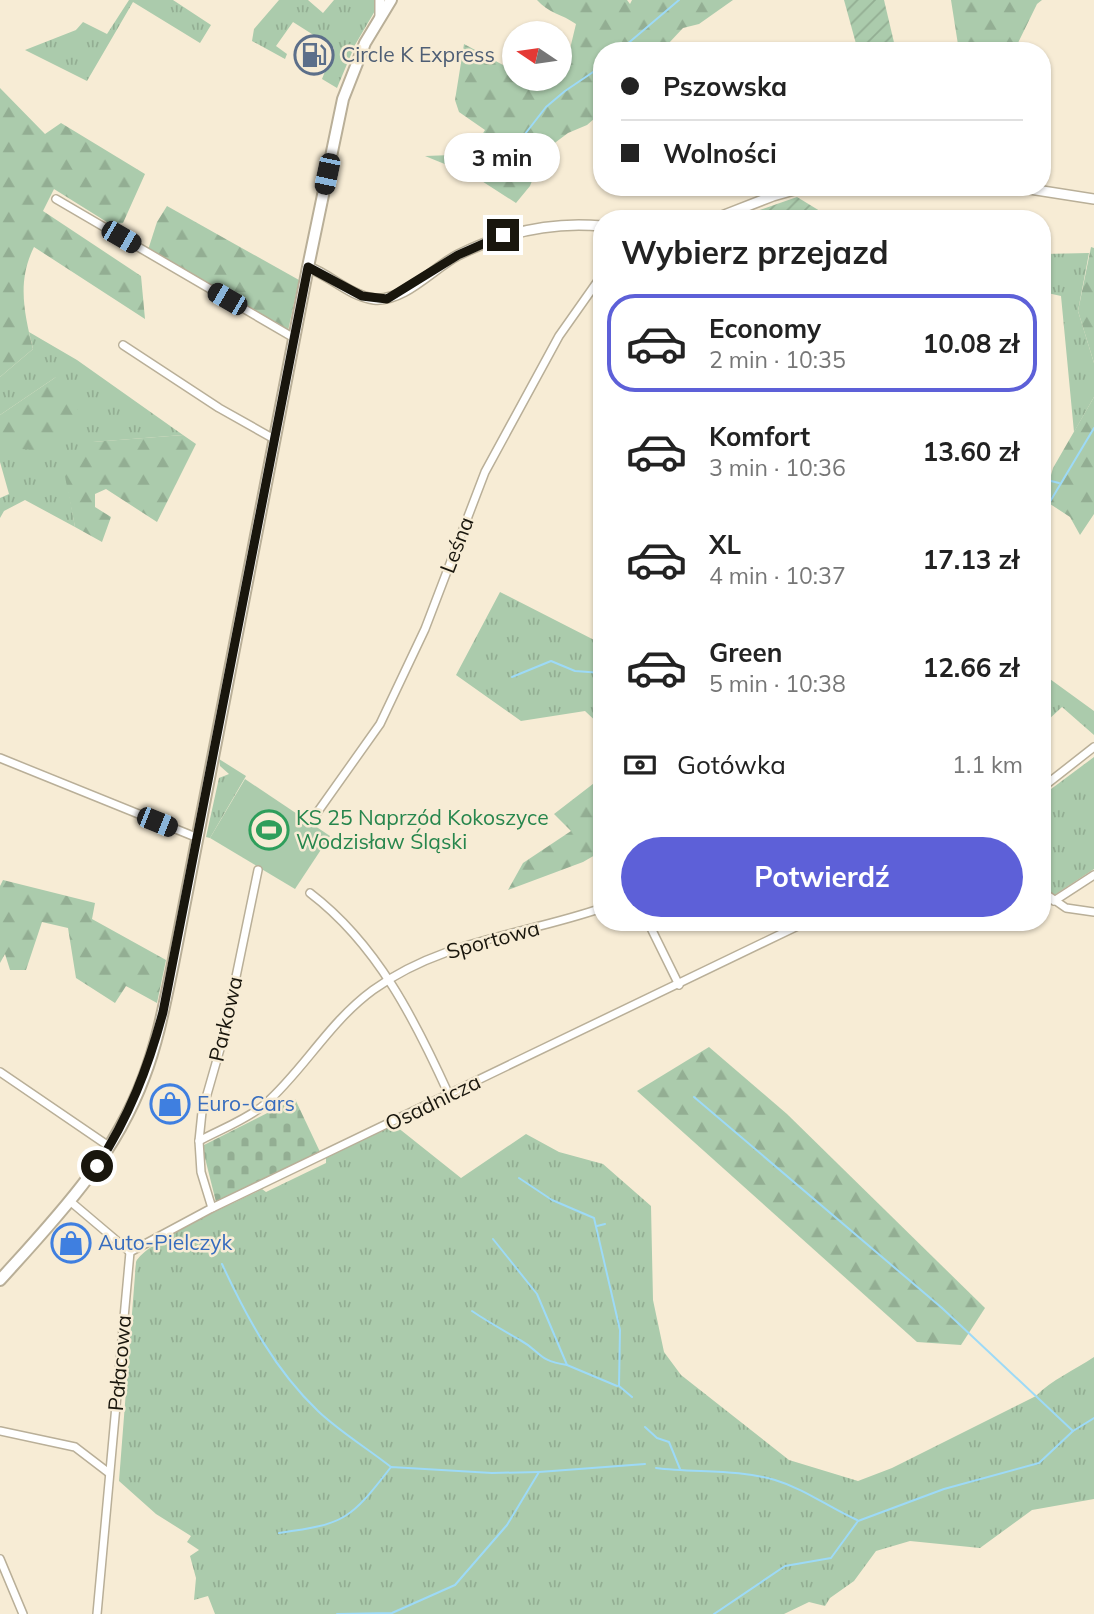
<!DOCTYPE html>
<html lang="pl">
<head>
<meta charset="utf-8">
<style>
	body { margin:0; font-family:Mulish,sans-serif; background:#f2f2f2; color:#222; height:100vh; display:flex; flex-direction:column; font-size:26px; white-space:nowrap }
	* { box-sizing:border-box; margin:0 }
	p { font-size:23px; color:#767676 }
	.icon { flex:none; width:38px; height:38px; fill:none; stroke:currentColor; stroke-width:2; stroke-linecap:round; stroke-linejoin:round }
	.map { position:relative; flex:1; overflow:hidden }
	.drawer { position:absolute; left:593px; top:210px; width:458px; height:721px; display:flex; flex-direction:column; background:#fff; border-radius:28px; box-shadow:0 2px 5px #0004 }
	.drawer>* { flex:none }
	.top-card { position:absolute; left:593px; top:42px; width:458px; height:154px; border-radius:28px; box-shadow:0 2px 5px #0004; display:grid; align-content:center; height:154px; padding:0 28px; background:#fff }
	.needle { width:46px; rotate:283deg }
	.buttons { position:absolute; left:502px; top:21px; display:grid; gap:14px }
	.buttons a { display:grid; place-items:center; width:70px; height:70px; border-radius:50%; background:#fff; box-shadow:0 2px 5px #0004; font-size:35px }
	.end { position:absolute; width:32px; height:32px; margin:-16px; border:9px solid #19160d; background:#fff; box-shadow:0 0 0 4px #fff }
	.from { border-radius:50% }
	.bubble { position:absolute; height:49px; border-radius:24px; background:#fff; box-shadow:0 2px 5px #0004; font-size:23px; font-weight:700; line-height:49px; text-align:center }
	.car { position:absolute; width:21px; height:42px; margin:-21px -10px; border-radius:9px; box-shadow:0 0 5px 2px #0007; background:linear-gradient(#222 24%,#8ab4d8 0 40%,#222 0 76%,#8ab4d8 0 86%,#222 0) }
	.top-card b { display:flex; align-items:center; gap:24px; height:66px; font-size:26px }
	.top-card b+b { border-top:2px solid #e0e0e0 }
	.top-card i { width:18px; height:18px; background:#222 }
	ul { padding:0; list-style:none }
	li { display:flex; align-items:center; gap:21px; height:98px; margin:0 14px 10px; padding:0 14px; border:4px solid transparent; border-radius:28px }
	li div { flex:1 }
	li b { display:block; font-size:26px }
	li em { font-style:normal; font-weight:700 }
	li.active { border-color:#5d60d8 }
	li>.icon { width:63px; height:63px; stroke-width:1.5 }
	h2 { padding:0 28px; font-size:32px; line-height:84px }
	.pay { display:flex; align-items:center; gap:18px; height:77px; padding:0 28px; font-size:26px }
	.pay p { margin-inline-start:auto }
	.button { display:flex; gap:14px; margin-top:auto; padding:14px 28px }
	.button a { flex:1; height:80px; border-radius:42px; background:#5d60d8; color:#fff; font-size:28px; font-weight:700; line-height:80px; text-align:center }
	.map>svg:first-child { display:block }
	.grass { fill:url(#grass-tufts) }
	.forest { fill:url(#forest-firs) }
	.cemetery { fill:url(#cemetery-stones) }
	.garden { fill:url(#garden-furrows) }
	.pitch { fill:#abcbac }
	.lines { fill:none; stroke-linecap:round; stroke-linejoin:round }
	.stream { stroke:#9ddaf7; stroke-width:2 }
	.minor-casing { stroke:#b9af98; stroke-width:10 }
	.tertiary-casing { stroke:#b9af98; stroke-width:12 }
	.secondary-casing { stroke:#b9af98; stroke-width:14 }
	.minor { stroke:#fff; stroke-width:7 }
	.tertiary { stroke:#fff; stroke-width:9 }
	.secondary { stroke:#fff; stroke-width:10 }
	.route { stroke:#19160d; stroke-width:9 }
	.labels { text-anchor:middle; stroke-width:5; stroke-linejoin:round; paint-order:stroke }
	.service-label { font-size:21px; fill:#4e5e75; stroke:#f7ecd5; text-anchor:start }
	.street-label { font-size:21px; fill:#19160d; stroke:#f7ecd5 }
	.leisure-label { font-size:21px; fill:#27864d; stroke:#f7ecd5; text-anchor:start }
	.shop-label { font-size:21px; fill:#366cbe; stroke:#f7ecd5; text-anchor:start }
</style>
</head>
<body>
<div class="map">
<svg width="1094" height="1614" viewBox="0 0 1094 1614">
	<defs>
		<pattern id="grass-tufts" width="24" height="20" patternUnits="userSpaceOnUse" patternTransform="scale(1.75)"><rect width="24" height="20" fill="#abcbac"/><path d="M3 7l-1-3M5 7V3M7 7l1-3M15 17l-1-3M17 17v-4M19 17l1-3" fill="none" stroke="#93ae93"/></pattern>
		<pattern id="forest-firs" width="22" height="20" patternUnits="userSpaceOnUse" patternTransform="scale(1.75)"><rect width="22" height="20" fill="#abcbac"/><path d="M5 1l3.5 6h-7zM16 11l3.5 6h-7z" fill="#93ae93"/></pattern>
		<pattern id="cemetery-stones" width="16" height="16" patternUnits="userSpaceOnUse" patternTransform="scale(1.75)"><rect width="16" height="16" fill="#abcbac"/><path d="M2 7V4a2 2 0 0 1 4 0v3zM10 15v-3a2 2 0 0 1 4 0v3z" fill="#93ae93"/></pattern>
		<pattern id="garden-furrows" width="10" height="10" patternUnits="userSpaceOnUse" patternTransform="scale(1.75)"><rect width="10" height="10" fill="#abcbac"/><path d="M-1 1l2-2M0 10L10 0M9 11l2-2" fill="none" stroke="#93ae93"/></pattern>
	</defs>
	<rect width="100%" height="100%" fill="#f7ecd5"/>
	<!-- grass -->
	<g class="grass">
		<path d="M129,0H173L211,25L200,43L133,2L87,81L25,50L76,30L83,22L107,34Z"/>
		<path d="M279,0H308L323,13L334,0H377L376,9L355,45L337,88L322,79L334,48L293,22L276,46L287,54L285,59L252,41L254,29Z"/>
		<path d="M1089,253L1078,311L1094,363V397L1074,432L1061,296L1043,292V254Z"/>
		<path d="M29,332L77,360L183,435L93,442L66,476L75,527L25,500L4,511L0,518V498L9,494L0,462V447L56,377L0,415V377L33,349Z"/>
		<path d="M500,592L602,644V727L585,711L521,721L456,675Z"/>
		<path d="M1043,674L1094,711V735L1062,707L1046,722L1043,720Z"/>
		<path d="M1094,757V869L1053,896L1043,886V795Z"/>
		<path d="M219,759L246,776L210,838L206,837L219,778L229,774L220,766Z"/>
		<path d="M392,1123L461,1178L526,1134L559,1152L603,1164L651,1206L653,1300L664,1352L681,1375L789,1460L858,1481L892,1468L1036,1396C1051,1380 1075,1370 1094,1357V1499L1032,1510L980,1548L910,1541L876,1551L854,1581L830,1598L825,1606L809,1602L784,1614H215L208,1596L194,1600L196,1578L190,1556L199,1550L187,1542L191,1536L156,1514L119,1481L136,1262C146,1241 237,1202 262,1189L266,1192L326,1163V1158Z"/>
	</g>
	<!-- forest -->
	<g class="forest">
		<path d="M537,0H627L630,4L632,0H733L699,24L683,28L668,44L652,51H602V112L587,125L568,133L544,151L530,186L516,203L474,176L425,156L452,155L474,148L485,130L459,112L455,100L464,44L514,71V79H560V63L569,53L576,24C562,14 548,13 537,0Z"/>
		<path d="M951,0H1042L1037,4L1014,51H959Z"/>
		<path d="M0,88L45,134L61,123L145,174L123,223L110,224L54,189L43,211L141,276L145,319L34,247C17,281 24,312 33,349L0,377Z"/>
		<path d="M167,206L299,280L288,331L148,250L157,222Z"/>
		<path d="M1091,247L1094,248V363L1078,311Z"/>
		<path d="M56,377L84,419L54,452L0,447V415Z"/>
		<path d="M1094,397V514L1080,535L1070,517L1044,500L1053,468Z"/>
		<path d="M183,435L196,444L157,522L106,489L95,494V507L111,517L102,542L75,527L62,461L92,442Z"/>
		<path d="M602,777V851L583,862L508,890L523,863L571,831L554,814Z"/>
		<path d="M3,880L95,903L92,919L166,960L157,1003L126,986L115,1003L76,978L68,928L42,922L26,970H10L5,954L0,963V886Z"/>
		<path d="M709,1047L787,1114L985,1308L961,1345L917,1342L637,1091Z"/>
	</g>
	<!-- cemetery -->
	<path class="cemetery" d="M295,1099L321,1154L216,1202L202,1146Z"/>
	<!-- garden -->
	<g class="garden">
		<path d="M844,0H884L896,51H858Z"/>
		<path d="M797,197L833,219H734Z"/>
	</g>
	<!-- pitch -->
	<path class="pitch" d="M245,779L330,836L295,889L210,838Z"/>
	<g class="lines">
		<!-- stream -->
		<g class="stream">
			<path d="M619,51L679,0"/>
			<path d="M504,146L525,134L546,107L565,91L602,66"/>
			<path d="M470,171C492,169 519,160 525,135"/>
			<path d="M1043,479L1059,483"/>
			<path d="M1045,510L1094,428"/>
			<path d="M512,677L551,661L575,671L602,673"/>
			<path d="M694,1097L942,1308L1073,1431"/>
			<path d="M519,1178L552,1200L594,1218L620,1330L619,1386L632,1397"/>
			<path d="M597,1226L605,1224"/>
			<path d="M493,1239L537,1294L567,1365L617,1386"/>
			<path d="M222,1264C247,1318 275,1370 318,1411C340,1432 367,1448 391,1467"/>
			<path d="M472,1311C488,1322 503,1330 520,1340C542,1352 536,1360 567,1365"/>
			<path d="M645,1427L657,1438L669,1442L680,1469"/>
			<path d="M656,1468C694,1473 738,1469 775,1480C805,1489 828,1507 857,1520"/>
			<path d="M279,1533C345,1524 350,1520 391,1467L492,1473L539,1472"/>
			<path d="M337,1614L392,1613L455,1585L507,1525L539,1472L645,1464"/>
			<path d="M714,1614L785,1566L831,1558L858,1521L944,1489L1039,1463L1073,1431L1094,1418"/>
		</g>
		<!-- minor casing -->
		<g class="minor-casing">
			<g id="minor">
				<path d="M56,199L294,338"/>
				<path d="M123,345L219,408L274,439"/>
				<path d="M0,758L198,838"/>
				<path d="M1043,787L1094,747"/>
				<path d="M314,817L380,724L425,629L485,472L559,336L602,275"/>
				<path d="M1043,892L1066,908L1094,912"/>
				<path d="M310,893C377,944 415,1020 449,1095"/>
				<path d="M1054,901L1094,875"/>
				<path d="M648,922L679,985"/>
				<path d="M0,1072L110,1147"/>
				<path d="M199,1141C219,1130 246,1120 264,1105C304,1070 328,1023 373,990C442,940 524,935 602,908"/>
				<path d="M71,1202L130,1252"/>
				<path d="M212,1208L201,1172L199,1141L202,1112L224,1035L258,870"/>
				<path d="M130,1252L212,1208L806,922"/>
				<path d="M0,1431L75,1447L109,1473"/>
				<path d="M0,1559L23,1614"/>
				<path d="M97,1614L130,1252"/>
			</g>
		</g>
		<!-- tertiary casing -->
		<g class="tertiary-casing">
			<g id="tertiary">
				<path d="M380,17V0"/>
				<path d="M1017,187L1094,199"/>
				<path d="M714,219L773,196L805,187"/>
				<path d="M308,267C330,275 350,296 374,299C404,302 433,268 458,255C504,232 550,221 602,226"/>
			</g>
		</g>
		<!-- secondary casing -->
		<g class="secondary-casing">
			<path id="secondary" d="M0,1280C57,1217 114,1158 144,1077C158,1041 165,1002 173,964L308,267L343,99L365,43L391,0"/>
		</g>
		<!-- minor -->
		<use href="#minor" class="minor"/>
		<!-- tertiary -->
		<use href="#tertiary" class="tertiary"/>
		<!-- secondary -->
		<use href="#secondary" class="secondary"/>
	</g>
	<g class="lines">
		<!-- route -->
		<path class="route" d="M97,1166C129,1117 148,1068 163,1012L308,267L362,296L387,299L458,255L503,235"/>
	</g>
	<!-- icons -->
	<defs>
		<g id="fuel-ring" transform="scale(2.0125)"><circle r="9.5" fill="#f7ecd5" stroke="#5c6f8a" stroke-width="1.5"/><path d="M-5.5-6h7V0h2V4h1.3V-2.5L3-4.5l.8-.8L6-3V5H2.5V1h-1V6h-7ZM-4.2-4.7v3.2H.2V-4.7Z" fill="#5c6f8a"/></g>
		<g id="stadium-ring" transform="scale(2.0125)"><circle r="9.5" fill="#f7ecd5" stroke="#2e9e5b" stroke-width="1.5"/><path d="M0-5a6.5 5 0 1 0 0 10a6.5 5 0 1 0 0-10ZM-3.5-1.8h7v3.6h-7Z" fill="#2e9e5b"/></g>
		<g id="shop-ring" transform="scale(2.0125)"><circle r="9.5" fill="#f7ecd5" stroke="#3f7fe0" stroke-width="1.5"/><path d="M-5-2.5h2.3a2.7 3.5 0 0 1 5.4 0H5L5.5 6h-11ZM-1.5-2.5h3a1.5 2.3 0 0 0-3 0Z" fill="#3f7fe0"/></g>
	</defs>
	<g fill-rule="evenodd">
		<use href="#fuel-ring" x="314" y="55"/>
		<use href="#stadium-ring" x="269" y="830"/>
		<use href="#shop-ring" x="170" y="1104"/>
		<use href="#shop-ring" x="71" y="1243"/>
	</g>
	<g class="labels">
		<!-- service labels -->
		<g class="service-label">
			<text x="341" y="62">Circle K Express</text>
		</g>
		<!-- street labels -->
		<g class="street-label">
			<text transform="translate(457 545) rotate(-69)" y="7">Leśna</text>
			<text transform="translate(493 940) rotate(-15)" y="7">Sportowa</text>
			<text transform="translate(226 1019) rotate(-77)" y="7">Parkowa</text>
			<text transform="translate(433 1103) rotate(-26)" y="7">Osadnicza</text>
			<text transform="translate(120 1363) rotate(-85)" y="7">Pałacowa</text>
		</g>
		<!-- leisure labels -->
		<g class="leisure-label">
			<text x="296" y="825">KS 25 Naprzód Kokoszyce<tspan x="296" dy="24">Wodzisław Śląski</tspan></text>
		</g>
		<!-- shop labels -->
		<g class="shop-label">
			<text x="197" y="1111">Euro-Cars</text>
			<text x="98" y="1250">Auto-Pielczyk</text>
		</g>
	</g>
</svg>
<div class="buttons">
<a><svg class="needle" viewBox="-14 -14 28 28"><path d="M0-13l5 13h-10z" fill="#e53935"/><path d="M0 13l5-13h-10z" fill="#767676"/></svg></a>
</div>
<i class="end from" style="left:97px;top:1166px"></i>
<i class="end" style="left:503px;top:235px"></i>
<div class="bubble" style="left:444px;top:133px;width:116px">3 min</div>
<i class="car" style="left:327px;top:174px;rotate:192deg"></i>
<i class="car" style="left:121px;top:237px;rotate:120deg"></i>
<i class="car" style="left:227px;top:299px;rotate:300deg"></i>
<i class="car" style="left:157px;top:822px;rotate:112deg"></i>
<div class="top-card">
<b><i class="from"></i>Pszowska</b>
<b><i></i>Wolności</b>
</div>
<section class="drawer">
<h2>Wybierz przejazd</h2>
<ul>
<li class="active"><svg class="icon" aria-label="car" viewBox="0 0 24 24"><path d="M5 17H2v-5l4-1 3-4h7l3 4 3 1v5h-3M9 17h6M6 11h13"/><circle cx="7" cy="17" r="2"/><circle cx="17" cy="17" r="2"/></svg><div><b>Economy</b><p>2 min · 10:35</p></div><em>10.08 zł</em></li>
<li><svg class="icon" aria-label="car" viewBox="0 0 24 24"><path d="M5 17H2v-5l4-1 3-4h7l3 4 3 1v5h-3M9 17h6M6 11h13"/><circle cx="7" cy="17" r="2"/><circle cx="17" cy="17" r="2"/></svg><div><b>Komfort</b><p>3 min · 10:36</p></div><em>13.60 zł</em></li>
<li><svg class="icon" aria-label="car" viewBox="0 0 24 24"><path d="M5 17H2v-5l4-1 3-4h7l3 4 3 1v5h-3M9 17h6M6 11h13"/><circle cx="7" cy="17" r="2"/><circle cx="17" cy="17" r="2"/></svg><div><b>XL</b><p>4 min · 10:37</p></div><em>17.13 zł</em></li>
<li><svg class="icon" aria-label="car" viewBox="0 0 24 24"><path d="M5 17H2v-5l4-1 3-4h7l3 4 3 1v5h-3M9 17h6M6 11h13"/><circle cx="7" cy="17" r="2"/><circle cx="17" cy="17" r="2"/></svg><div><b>Green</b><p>5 min · 10:38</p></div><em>12.66 zł</em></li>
</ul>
<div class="pay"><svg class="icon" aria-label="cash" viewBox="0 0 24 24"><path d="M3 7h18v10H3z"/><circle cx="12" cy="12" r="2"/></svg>Gotówka<p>1.1 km</p></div>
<div class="button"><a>Potwierdź</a></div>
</section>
</div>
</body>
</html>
